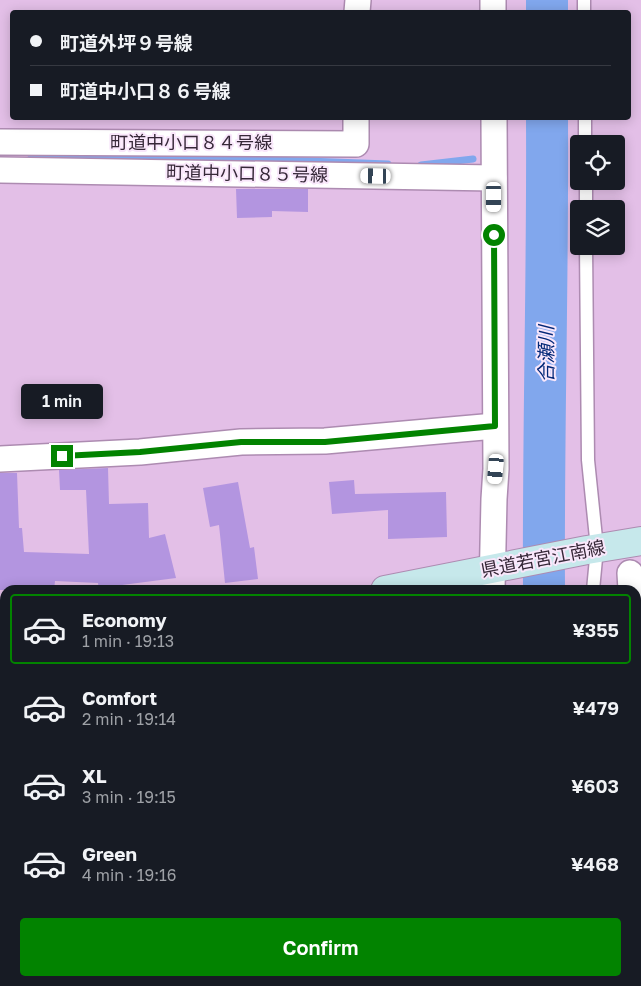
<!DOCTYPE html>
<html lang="en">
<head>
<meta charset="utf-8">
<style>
	body { margin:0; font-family:"Golos Text","Noto Sans JP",sans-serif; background:#20242c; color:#f1f3f6; height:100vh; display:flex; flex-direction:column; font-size:19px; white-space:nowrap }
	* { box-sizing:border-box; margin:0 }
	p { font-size:16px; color:#9ea1a6 }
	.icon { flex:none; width:28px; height:28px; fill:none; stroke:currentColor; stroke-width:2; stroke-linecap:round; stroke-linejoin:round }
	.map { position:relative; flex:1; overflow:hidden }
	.panel { position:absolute; left:0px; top:585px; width:641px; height:401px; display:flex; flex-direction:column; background:#171b24; border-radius:15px 15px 0 0; box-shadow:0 2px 12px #0003 }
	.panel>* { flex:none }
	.top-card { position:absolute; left:10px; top:10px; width:621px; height:110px; border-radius:5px; box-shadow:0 2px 12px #0003; display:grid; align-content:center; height:110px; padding:0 20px; background:#171b24 }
	.tools { position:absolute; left:570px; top:135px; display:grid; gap:10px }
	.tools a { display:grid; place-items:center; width:55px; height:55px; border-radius:5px; background:#171b24; box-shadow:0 2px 12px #0003; font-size:25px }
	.end { position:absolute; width:22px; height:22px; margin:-11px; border:6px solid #028300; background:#fff; box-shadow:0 0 0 2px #fff }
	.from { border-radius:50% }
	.bubble { position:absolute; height:35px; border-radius:5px; background:#171b24; box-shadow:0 2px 12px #0003; font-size:16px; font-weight:600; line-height:35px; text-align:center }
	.car { position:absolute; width:15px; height:30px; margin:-15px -8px; border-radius:6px; box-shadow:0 0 4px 1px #0007; background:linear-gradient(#fff 24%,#345 0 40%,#fff 0 76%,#345 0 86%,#fff 0) }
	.top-card b { display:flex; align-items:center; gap:18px; height:48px; font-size:19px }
	.top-card b+b { border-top:1px solid #363941 }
	.top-card i { width:12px; height:12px; background:#f1f3f6 }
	ul { padding:9px 0 0; list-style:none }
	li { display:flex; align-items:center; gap:15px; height:70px; margin:0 10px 8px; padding:0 10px; border:2px solid transparent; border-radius:5px }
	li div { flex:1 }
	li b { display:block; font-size:19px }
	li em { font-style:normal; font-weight:600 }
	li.current { border-color:#028300 }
	li>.icon { width:45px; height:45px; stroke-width:1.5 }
	.cta { display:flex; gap:10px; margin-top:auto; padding:10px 20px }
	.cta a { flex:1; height:58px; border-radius:5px; background:#028300; color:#fff; font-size:20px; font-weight:600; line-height:58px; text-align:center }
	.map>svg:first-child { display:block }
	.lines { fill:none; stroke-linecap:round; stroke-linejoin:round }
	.stream { stroke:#81a7ed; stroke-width:7 }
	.river { stroke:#81a7ed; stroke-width:42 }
	.building { fill:#b395e0 }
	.lane-casing { stroke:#ad8bb1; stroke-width:15 }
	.street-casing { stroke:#ad8bb1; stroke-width:28 }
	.secondary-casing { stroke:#ad8bb1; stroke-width:30 }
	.lane { stroke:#fff; stroke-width:12 }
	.street { stroke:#fff; stroke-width:25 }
	.secondary { stroke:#c6e8eb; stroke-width:28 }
	.route { stroke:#028300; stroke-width:6 }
	.labels { text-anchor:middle; stroke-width:4; stroke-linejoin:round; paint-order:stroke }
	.street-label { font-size:18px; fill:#362838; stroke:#f9e7fb }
	.water-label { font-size:19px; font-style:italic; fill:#032877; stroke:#f9e7fb }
</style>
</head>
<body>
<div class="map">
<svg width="641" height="986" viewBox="0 0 641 986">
	<rect width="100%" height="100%" fill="#e3bfe7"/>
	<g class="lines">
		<!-- stream -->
		<g class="stream">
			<path d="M31,155L307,161L388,164"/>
			<path d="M421,165L473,159"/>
		</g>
		<!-- river -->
		<g class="river">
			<path d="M547,0V12"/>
			<path d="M544,590C543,432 548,275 547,118"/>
			<path d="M546,981V986"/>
		</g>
	</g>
	<!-- building -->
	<g class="building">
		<path d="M236,189H308V212L272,211V217L237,218Z"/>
		<path d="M108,468L109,504L148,503L149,538L165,534L176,578L122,585V590H99L98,583L55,581L54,590H0V473H17L19,528H22L24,552L89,554L86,490H60L59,470Z"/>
		<path d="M354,480L355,494L446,492L447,537L388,539V510L332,514L329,482Z"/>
		<path d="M238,482L250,548L254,547L258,579L225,583L219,525L210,527L203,488Z"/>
	</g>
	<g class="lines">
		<!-- lane casing -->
		<g class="lane-casing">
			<g id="lane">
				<path d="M584,0V12"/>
				<path d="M585,118V144"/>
				<path d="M586,181V209"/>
				<path d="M586,246L588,460L597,548L593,590"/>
				<path d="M590,981V986"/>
			</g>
		</g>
		<!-- street casing -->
		<g class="street-casing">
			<g id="street">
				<path d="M493,0V12"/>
				<path d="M357,12L358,0"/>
				<path d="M0,142L356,144V118"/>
				<path d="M0,170L494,178"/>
				<path d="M0,459L140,452L241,442L325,441L495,426"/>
				<path d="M630,573L631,590"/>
				<path d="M492,590L494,499L496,469L494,118"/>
				<path d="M636,624H641"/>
				<path d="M0,779L5,775"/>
				<path d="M0,845L5,847"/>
				<path d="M498,981V986"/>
				<path d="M619,981V986"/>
			</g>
		</g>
		<!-- secondary casing -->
		<g class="secondary-casing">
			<g id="secondary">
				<path d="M385,590L587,550L641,541"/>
				<path d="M0,663L5,662"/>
			</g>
		</g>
		<!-- lane -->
		<use href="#lane" class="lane"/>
		<!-- street -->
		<use href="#street" class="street"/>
		<!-- secondary -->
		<use href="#secondary" class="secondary"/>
	</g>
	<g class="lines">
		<!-- route -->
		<path class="route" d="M62,456L140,452L241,442H325L495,426L494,235"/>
	</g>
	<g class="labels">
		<!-- street labels -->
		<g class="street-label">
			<text x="191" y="149">町道中小口８４号線</text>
			<text transform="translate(247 174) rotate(1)" y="6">町道中小口８５号線</text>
			<text transform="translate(543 559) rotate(-11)" y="6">県道若宮江南線</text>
		</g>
		<!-- water labels -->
		<g class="water-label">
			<text transform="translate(546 354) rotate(-90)" y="7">合瀬川</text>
		</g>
	</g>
</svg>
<div class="tools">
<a><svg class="icon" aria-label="locate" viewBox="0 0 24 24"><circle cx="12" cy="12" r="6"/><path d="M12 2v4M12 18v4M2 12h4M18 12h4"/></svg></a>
<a><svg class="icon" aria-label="layers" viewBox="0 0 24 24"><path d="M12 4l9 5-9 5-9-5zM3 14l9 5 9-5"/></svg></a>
</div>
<i class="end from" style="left:494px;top:235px"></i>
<i class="end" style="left:62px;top:456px"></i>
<div class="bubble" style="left:21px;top:384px;width:82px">1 min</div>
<i class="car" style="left:376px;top:176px;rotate:271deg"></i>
<i class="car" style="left:494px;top:197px;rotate:180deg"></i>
<i class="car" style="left:496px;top:469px;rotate:185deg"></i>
<div class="top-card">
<b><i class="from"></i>町道外坪９号線</b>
<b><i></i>町道中小口８６号線</b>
</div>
<section class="panel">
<ul>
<li class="current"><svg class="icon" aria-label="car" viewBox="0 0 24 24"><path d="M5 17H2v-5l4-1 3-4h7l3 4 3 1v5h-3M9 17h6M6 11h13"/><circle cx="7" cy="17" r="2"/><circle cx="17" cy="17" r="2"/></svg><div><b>Economy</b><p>1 min · 19:13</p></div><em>¥355</em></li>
<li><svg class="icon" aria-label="car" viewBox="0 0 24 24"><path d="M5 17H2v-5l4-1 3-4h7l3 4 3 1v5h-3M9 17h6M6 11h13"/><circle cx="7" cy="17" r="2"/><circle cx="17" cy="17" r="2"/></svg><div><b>Comfort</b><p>2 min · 19:14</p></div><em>¥479</em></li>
<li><svg class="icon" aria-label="car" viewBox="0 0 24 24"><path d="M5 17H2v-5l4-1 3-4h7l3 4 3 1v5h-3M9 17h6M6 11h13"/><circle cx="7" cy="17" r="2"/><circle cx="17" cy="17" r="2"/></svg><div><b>XL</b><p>3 min · 19:15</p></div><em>¥603</em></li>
<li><svg class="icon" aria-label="car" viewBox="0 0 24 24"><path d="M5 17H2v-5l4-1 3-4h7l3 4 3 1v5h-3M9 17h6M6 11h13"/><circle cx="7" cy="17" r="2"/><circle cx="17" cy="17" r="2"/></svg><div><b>Green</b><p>4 min · 19:16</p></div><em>¥468</em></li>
</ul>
<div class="cta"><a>Confirm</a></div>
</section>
</div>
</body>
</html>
